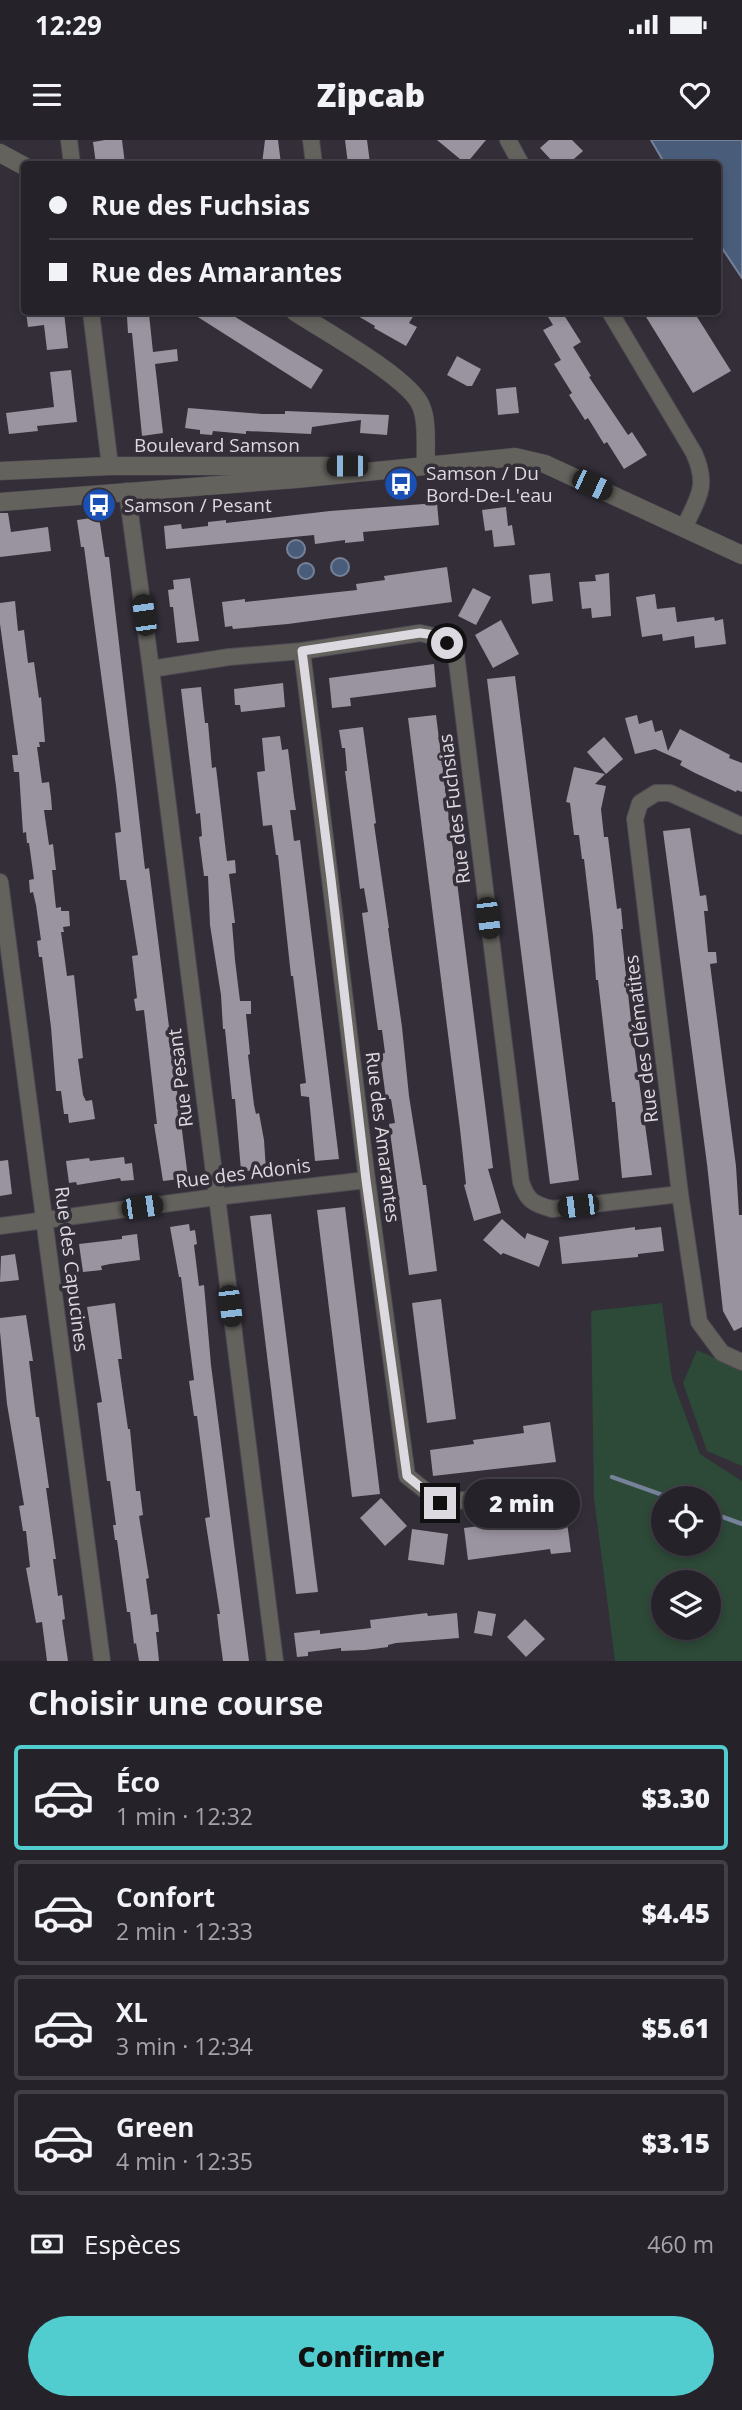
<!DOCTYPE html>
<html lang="fr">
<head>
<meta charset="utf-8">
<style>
	body { margin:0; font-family:"Open Sans",sans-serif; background:#322f36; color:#f1f3f6; height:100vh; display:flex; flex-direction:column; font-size:26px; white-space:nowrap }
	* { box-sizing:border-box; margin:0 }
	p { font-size:23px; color:#a4a4a8 }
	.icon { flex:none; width:38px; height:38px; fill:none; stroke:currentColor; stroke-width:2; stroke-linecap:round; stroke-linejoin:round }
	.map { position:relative; height:1521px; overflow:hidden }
	.details { display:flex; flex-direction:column; background:#26222a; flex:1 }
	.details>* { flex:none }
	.banner { position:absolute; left:21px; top:21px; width:700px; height:154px; border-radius:7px; box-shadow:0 4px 10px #0003,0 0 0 2px #423f47; display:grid; align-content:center; height:154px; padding:0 28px; background:#26222a }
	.tools { position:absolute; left:651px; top:1346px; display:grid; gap:14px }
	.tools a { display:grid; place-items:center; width:70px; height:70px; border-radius:50%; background:#26222a; box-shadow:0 4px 10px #0003,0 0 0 2px #423f47; font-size:35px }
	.end { position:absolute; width:32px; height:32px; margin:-16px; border:9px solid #ddd9e0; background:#111; box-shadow:0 0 0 4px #111 }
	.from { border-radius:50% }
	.bubble { position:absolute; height:49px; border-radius:24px; background:#26222a; box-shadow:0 4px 10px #0003,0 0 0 2px #423f47; font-size:23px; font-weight:800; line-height:49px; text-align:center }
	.car { position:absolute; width:21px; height:42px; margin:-21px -10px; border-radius:9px; box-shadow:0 0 5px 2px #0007; background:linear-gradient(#222 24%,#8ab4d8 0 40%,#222 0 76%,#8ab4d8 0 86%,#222 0) }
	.banner b { display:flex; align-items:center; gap:24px; height:66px; font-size:26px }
	.banner b+b { border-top:2px solid #423f47 }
	.banner i { width:18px; height:18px; background:#f1f3f6 }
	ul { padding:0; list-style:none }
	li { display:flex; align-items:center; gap:21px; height:105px; margin:0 14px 10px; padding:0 14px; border:4px solid #423f47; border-radius:7px }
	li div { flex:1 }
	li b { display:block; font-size:26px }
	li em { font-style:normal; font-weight:800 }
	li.selected { border-color:#52cdcf }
	li>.icon { width:63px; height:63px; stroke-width:1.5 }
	h2 { padding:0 28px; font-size:32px; line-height:84px }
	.pay { display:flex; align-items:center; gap:18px; height:77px; padding:0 28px; font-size:26px }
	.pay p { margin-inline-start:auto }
	.cta { display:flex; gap:14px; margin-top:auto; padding:14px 28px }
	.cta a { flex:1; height:80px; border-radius:42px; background:#52cdcf; color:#111; font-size:28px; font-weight:800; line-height:80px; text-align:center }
	.status { display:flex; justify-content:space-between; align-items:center; height:49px; padding:0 35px; background:#26222a; direction:ltr }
	.status svg { height:19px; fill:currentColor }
	header { display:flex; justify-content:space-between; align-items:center; height:91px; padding:0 28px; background:#26222a; font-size:32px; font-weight:800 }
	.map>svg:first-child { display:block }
	.green { fill:#2d4937; fill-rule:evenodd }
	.water { fill:#495c7a; stroke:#758299; stroke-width:2 }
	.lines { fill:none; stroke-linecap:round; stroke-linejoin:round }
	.stream { stroke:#758299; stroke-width:4.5 }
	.building { fill:#9a94a0 }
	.minor-casing { stroke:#4e4953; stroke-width:18 }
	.tertiary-casing { stroke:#4e4953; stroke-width:19 }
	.minor { stroke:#64625c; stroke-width:16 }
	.tertiary { stroke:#64625c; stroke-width:18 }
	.route { stroke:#ddd9e0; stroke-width:9 }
	.labels { text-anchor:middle; stroke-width:7; stroke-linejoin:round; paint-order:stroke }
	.street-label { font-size:19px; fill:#ddd9e0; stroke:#332e38 }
	.poi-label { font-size:19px; fill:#ddd9e0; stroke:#332e38; text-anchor:start }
</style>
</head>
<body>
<div class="status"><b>12:29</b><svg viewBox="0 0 49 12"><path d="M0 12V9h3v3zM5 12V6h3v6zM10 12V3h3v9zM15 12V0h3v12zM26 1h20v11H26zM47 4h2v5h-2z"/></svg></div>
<header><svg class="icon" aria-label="menu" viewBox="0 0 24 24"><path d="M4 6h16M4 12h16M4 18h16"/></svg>Zipcab<svg class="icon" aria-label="heart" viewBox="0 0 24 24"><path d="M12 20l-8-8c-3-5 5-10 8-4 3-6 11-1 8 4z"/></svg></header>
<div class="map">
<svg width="742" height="1521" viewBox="0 0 742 1521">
	<rect width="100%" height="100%" fill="#332e38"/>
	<!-- green -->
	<g class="green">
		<path d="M662,1163L672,1239L700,1314L742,1341V1521H615L594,1358L591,1171ZM663,1358H709V1404H663ZM663,1442H709V1488H663Z"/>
		<path d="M697,1210L742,1230V1326L707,1311L683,1243Z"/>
	</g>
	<!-- water -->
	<g class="water">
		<path d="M651,0H742V138L718,102V24H665Z"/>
		<circle cx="296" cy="409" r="9"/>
		<circle cx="340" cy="427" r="9"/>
		<circle cx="306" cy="431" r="8"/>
	</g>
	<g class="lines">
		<!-- stream -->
		<g class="stream">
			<path d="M612,1337L671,1358"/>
			<path d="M709,1372L742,1384"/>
		</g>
	</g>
	<!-- building -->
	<g class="building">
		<path d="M105,0H122L125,24H96L93,2Z"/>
		<path d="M265,0H278L281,24H262Z"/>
		<path d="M345,0H367L370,23L348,24Z"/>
		<path d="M437,0H486L466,24Z"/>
		<path d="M549,0H572L583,11L568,24H555L540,8Z"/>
		<path d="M26,172H64L68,208L47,210L44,185L28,187Z"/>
		<path d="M190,172H227L323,230L311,249Z"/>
		<path d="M351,172H407L414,175L409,183L417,187L406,206L374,188L375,186Z"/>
		<path d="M545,172H562L581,202L573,207L591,236L589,237L628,295L632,292L647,315L624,329L607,302L604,304L588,278L585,280L569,255L572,253L554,224L561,220L543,190L553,185Z"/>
		<path d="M643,172H694L731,231L693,253Z"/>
		<path d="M149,174L153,212L177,209L178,221L155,224L163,293L142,296L132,193H128L127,177Z"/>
		<path d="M457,216L481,229L472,246H467L447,235Z"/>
		<path d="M71,230L77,282L37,286L38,291L9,294L6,273L54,267L50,232Z"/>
		<path d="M516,247L519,273L498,275L496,249Z"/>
		<path d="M188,268L262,274H285V271L389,275L387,295L360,293L361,280L312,287L311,294L246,291V294L213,291L212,295L200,294V290L185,288Z"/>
		<path d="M437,363L439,385L363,392L364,401L345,403V400L315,404L314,395L166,409L164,386L181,384L182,389L208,386V382L226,380V383L330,371Z"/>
		<path d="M506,367L508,386L512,385L515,405L494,407L492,390L485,391L482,370Z"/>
		<path d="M0,373H8L11,392L48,387L51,411L0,417Z"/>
		<path d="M99,377L105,417H109L145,729L149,728L188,1038L163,1041L154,984H157L144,870L136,871L134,859L137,858L132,816L138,815L126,740H120L115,693L121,692L116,646L84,407H81L77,380Z"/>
		<path d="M447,427L452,462L288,484L233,489L232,486L225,487L222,462L245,459V462L357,450L356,444L385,440L384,436Z"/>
		<path d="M550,433L553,461L532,464L529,435Z"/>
		<path d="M609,433L611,476L592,478L591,468L582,469L579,442L596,441L595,435Z"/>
		<path d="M190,438L199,501L177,503L173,467H170L168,450L174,449L173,440Z"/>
		<path d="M473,448L491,457L476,485L458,476Z"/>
		<path d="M655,454L657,469L675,467L677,482L714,477L715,481L723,479L726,504L695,508L694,496L663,501L662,494L642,497L636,457Z"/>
		<path d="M15,461L18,491L24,490L28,523L34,522L39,558L41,557L45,602H39L40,607H37L42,643L49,642L51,657L52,670H44L49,705L53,704L56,730H52L56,768L61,767V771H69L70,786L63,787L64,792H61L67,836L74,835L83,918L78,919L83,955L86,961L92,960L95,979L69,983L68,974H64L61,951H56L51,887L42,817H39L37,801L41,800L36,765L33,752L30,753L29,740L34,739L29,703H27L26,692L23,693L19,632H14L12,615H18L0,484V463Z"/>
		<path d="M501,480L519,514L493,528L475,495Z"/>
		<path d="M434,524L436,547L350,558L351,566L332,568L329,538Z"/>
		<path d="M515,536L579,1040L550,1044L487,539Z"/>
		<path d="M283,543L285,567L241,572L240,565H235L234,549Z"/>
		<path d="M201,547L205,583H208L212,628L216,627L227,721L235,720L236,733L229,734L235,783H232L235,820L240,861H251V874H246L250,914L248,915L254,965L256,974L259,973L264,1000L266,1030L241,1031L235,959H232L225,889H223L221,855L210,785L208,736H204L199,697L202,696L200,673L196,674L181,549Z"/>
		<path d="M436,575L493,1028L488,1029L501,1073L474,1081L464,1045L466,1044L460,989L408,578Z"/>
		<path d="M637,575L639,584L652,580L655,592L662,590L668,611L680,589L730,615L729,618L742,623V652L737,650L736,652L695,633L680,625L682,621L655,609L635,614L625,578Z"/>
		<path d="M363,587L376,683L374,684L389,788H388L402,887L409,956L423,1045H426L437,1131L409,1135L389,984L395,983L391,959H386L380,914L385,913L382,890H378L362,773L368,772L364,748L360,749L345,631H347L345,608H342L339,590Z"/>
		<path d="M280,596L282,610L288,609L294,657L296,670H290L294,701L300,700L339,1019L315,1021L309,957L301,956L300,944L306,943L293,836H291L278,715H276L272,685L263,686L257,632L265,631L262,598Z"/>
		<path d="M604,597L623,619L606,634L587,612Z"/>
		<path d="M574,627L605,634L595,644L606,646L601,669L604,697H608L617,769L621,768L623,789H621L632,890L652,1035L622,1038L615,962H612L598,840H596L593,796L584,719H582L579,695H574L570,663L566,662Z"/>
		<path d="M690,688L700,756L706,755L708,771H704L708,812H716L717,823L710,824L736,1026L739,1075H742V1187L734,1191L723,1171L707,1024L663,691Z"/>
		<path d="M124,1017L125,1024L132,1023L134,1040L121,1041L120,1038L77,1045L76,1042L69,1043L66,1021L89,1018L90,1021Z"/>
		<path d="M8,1020L12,1054L0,1056V1021Z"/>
		<path d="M345,1067L380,1354L352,1357L317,1070Z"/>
		<path d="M271,1074L318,1452L296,1454L250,1076Z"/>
		<path d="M502,1079L525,1099L527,1093L549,1101L539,1127L503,1113L501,1115L483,1100Z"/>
		<path d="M189,1084L190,1091L195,1090L197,1104L194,1105L199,1146L204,1145L211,1225L249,1521H223L220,1499L217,1474H220L205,1378L210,1377L197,1276H194L189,1241L194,1240L181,1137H179L170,1087Z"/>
		<path d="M635,1087V1090L661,1087L664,1111L638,1114V1117L562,1124L559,1097Z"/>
		<path d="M137,1094L140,1120L110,1124L101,1126L102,1130L83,1132L79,1104L122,1099V1096Z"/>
		<path d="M15,1114L19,1140L0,1142L1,1116Z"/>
		<path d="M441,1159L456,1279L427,1283L412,1163Z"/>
		<path d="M115,1163L122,1219H118L128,1289H130L136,1351H140L143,1375L139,1376L149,1438L146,1439L151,1475L157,1474L159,1492H156L159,1521H139L136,1503L134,1504L130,1472H127L117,1400H115L113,1385H116L110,1341H107L97,1263L102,1262L87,1167Z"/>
		<path d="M26,1175L33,1221H29L36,1277H39L49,1348H46L56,1419H53L58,1456L62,1455L65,1479L62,1480L68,1521H47L42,1482L36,1483L26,1428L30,1427L26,1391H23L19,1366L24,1365L7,1264L0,1192V1178Z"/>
		<path d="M550,1282L556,1322L433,1336L430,1310L474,1304L473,1300L524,1293L523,1286Z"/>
		<path d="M381,1358L407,1386L385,1406L360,1378Z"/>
		<path d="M566,1375L571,1412L551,1414L550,1409L468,1420L464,1388Z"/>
		<path d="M412,1389L448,1394L444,1425L408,1420Z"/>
		<path d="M478,1471L496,1474L492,1496L474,1493Z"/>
		<path d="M427,1473L428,1476L457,1473L459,1498L396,1503L388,1505V1507L365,1510L341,1511V1508L308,1512V1516L297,1517L294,1493L320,1490V1494L371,1488L370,1480Z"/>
		<path d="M525,1479L545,1499L526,1517L507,1497Z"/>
	</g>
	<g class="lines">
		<!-- minor casing -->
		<g class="minor-casing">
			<g id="minor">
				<path d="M69,0L72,24"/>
				<path d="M311,0L314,24"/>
				<path d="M508,0L521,24"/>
				<path d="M91,172L110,326"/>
				<path d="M610,172L694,313C709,347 698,357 684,388"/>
				<path d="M127,351L151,529L275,1521"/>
				<path d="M302,511L367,1040L407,1336L441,1363L550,1349"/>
				<path d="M151,529L229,517L302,511L420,493C437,496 446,500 456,514L521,1042C527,1061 534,1064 552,1069L680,1054"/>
				<path d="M742,686L670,653H656L640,663L635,679L680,1054L699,1182L722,1213L742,1222"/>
				<path d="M0,742L102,1521"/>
				<path d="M0,1086L216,1057L367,1040"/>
			</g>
		</g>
		<!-- tertiary casing -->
		<g class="tertiary-casing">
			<g id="tertiary">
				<path d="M0,13L24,26"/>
				<path d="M295,172C323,190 411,239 421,266C428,282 425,307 426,325"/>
				<path d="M0,331L110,326H328"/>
				<path d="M0,362L296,339L515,317L545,324L742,415"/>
			</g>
		</g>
		<!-- minor -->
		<use href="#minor" class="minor"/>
		<!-- tertiary -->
		<use href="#tertiary" class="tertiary"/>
	</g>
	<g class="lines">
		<!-- route -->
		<path class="route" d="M440,1363L407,1336L366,1040L331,739L302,511L420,493L435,495L447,503"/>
	</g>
	<!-- icons -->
	<defs>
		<g id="bus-disc" transform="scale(1.75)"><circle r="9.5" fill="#1a4fb4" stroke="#332e38"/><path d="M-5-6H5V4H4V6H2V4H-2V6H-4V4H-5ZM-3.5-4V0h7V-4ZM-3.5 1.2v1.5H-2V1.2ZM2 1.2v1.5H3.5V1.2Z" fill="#fff"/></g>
	</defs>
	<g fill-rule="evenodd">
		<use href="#bus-disc" x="401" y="344"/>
		<use href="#bus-disc" x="99" y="365"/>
	</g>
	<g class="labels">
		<!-- street labels -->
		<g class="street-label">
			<text x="217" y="312">Boulevard Samson</text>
			<text transform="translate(454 669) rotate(-97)" y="7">Rue des Fuchsias</text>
			<text transform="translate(641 899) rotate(-97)" y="7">Rue des Clématites</text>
			<text transform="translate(180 938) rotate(-97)" y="7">Rue Pesant</text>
			<text transform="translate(383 997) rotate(83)" y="7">Rue des Amarantes</text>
			<text transform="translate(243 1033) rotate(-7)" y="7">Rue des Adonis</text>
			<text transform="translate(72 1129) rotate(83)" y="7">Rue des Capucines</text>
		</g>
		<!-- poi labels -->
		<g class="poi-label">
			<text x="426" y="340">Samson / Du<tspan x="426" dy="22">Bord-De-L'eau</tspan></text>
			<text x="124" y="372">Samson / Pesant</text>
		</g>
	</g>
</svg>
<div class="tools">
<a><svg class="icon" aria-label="locate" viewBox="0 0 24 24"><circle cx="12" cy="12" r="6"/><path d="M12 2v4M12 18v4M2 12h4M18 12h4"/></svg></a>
<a><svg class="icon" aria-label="layers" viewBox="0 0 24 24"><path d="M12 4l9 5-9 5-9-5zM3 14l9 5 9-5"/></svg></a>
</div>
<i class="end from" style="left:447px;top:503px"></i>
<i class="end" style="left:440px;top:1363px"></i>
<div class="bubble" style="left:464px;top:1339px;width:116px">2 min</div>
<i class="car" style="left:347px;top:326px;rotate:270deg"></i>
<i class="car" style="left:592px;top:345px;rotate:115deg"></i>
<i class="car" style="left:144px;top:475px;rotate:352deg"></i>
<i class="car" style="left:488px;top:778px;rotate:173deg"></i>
<i class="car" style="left:578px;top:1066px;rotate:263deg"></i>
<i class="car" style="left:142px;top:1067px;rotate:82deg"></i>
<i class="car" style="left:230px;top:1166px;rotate:173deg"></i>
<div class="banner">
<b><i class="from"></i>Rue des Fuchsias</b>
<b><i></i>Rue des Amarantes</b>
</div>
</div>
<section class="details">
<h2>Choisir une course</h2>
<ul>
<li class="selected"><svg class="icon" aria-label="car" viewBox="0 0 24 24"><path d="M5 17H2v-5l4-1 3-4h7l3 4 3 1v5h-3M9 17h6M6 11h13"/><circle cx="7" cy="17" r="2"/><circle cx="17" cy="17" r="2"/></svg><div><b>Éco</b><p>1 min · 12:32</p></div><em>$3.30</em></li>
<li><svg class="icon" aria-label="car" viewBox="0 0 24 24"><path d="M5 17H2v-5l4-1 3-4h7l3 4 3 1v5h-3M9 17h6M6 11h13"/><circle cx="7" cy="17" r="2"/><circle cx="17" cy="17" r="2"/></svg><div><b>Confort</b><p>2 min · 12:33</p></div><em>$4.45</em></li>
<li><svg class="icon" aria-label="car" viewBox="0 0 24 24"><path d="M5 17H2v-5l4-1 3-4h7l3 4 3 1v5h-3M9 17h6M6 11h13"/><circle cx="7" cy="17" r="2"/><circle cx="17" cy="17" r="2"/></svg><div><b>XL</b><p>3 min · 12:34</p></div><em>$5.61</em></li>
<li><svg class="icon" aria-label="car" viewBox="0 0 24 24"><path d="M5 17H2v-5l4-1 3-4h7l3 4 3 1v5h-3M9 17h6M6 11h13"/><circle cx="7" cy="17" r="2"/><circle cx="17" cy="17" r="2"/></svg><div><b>Green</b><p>4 min · 12:35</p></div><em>$3.15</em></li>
</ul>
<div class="pay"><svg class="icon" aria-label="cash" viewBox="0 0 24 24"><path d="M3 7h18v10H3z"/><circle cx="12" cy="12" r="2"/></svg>Espèces<p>460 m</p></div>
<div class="cta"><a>Confirmer</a></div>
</section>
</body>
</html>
